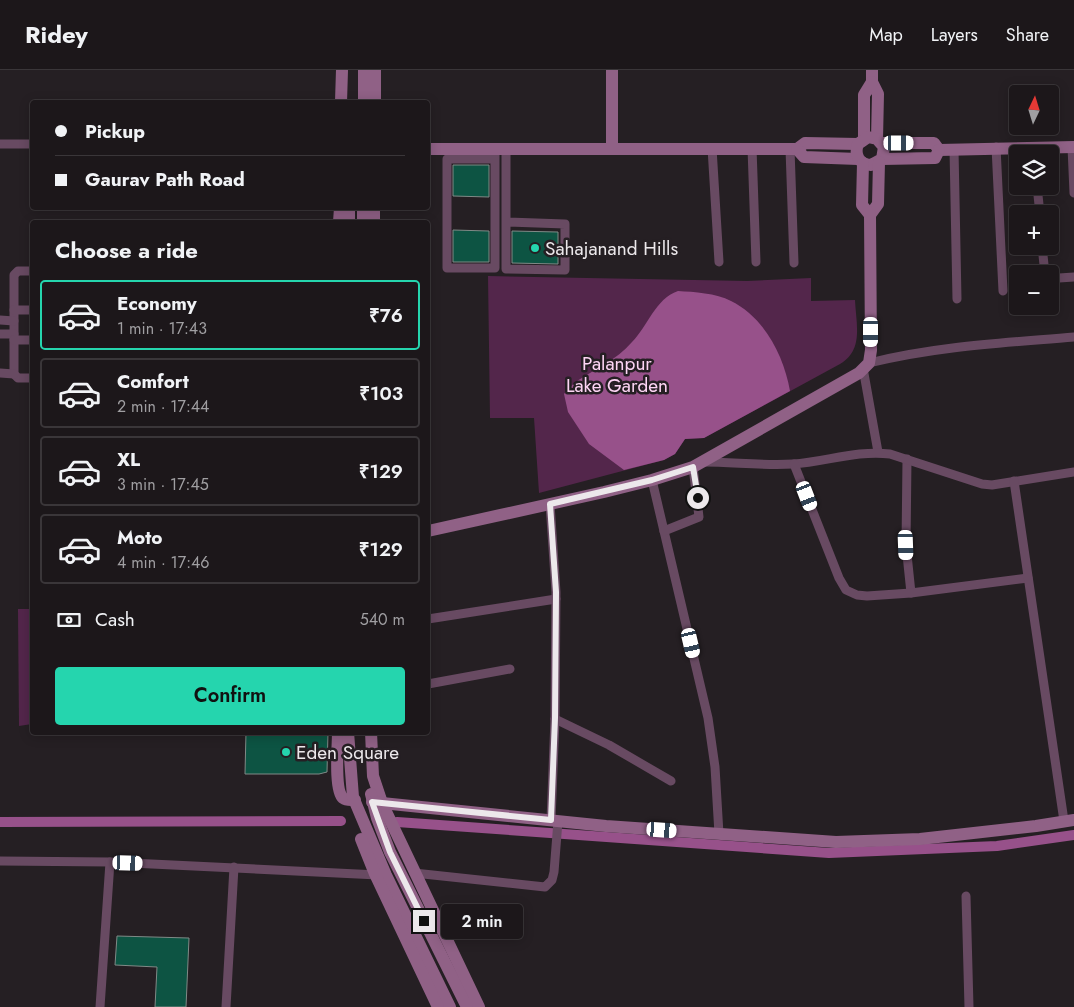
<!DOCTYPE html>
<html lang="en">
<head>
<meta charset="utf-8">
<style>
	body { margin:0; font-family:Jost,sans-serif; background:#252023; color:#f1f3f6; height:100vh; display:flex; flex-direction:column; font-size:19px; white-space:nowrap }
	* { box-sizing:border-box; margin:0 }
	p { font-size:16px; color:#a09fa2 }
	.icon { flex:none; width:28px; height:28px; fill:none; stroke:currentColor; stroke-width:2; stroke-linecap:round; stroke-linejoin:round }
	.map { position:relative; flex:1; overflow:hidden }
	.details { position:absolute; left:30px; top:150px; width:400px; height:515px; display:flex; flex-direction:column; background:#1c171a; border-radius:5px; box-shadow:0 2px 12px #0003,0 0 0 1px #3a3639 }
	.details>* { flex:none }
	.top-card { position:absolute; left:30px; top:30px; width:400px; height:110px; border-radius:5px; box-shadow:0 2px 12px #0003,0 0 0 1px #3a3639; display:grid; align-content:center; height:110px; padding:0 25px; background:#1c171a }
	.needle { width:32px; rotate:4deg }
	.controls { position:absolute; left:1009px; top:15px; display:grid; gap:10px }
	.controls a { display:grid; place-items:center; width:50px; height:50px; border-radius:5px; background:#1c171a; box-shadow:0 2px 12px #0003,0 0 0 1px #3a3639; font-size:25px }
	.end { position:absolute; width:22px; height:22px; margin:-11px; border:6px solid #ece8eb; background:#111; box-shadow:0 0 0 2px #111 }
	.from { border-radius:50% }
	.bubble { position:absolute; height:35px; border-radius:5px; background:#1c171a; box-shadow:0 2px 12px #0003,0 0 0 1px #3a3639; font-size:16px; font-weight:600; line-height:35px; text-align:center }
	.car { position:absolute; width:15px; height:30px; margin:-15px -8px; border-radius:6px; box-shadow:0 0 4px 1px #0007; background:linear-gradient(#fff 24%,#345 0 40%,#fff 0 76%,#345 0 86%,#fff 0) }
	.top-card b { display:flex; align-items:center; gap:18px; height:48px; font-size:19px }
	.top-card b+b { border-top:1px solid #3a3639 }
	.top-card i { width:12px; height:12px; background:#f1f3f6 }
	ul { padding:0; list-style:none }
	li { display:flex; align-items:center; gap:15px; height:70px; margin:0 10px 8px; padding:0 15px; border:2px solid #3a3639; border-radius:5px }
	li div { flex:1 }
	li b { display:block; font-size:19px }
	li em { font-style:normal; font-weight:600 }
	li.current { border-color:#25d5ae }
	li>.icon { width:45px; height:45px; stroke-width:1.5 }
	h2 { padding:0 25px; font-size:22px; line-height:60px }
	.pay { display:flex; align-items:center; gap:12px; height:55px; padding:0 25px; font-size:19px }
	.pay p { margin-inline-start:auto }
	.button { display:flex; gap:10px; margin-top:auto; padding:10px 25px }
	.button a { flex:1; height:58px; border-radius:5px; background:#25d5ae; color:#111; font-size:20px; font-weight:600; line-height:58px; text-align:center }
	header { display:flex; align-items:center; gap:30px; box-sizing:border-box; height:70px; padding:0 25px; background:#1c171a; border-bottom:1px solid #3a3639 }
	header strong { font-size:24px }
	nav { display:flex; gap:28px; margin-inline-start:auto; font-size:18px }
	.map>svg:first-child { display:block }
	.green { fill:#53264b }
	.water { fill:#97518a }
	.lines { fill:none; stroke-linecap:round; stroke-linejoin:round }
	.canal { stroke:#97518a; stroke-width:10 }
	.building { fill:#0d5443; stroke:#808a87 }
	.street { stroke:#684a62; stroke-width:9 }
	.secondary { stroke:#906186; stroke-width:12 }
	.route { stroke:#ece8eb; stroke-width:6 }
	.poi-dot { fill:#25d5ae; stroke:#251f23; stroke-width:2 }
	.labels { text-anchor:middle; stroke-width:5; stroke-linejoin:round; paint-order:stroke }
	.poi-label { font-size:19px; fill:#ece8eb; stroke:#251f23; text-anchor:start }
	.park-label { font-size:19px; fill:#fdd5f4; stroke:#251f23 }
</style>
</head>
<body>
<header>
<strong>Ridey</strong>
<nav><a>Map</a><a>Layers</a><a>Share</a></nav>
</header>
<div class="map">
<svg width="1074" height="937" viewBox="0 0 1074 937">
	<rect width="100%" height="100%" fill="#251f23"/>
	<!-- green -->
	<g class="green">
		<path d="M488,206L747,211L811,208V231L855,230C856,254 864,280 840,294L704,368L685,369L675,384L664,390L539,423L534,348H490Z"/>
		<path d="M18,539H32V654L19,656Z"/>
	</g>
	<!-- water -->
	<path class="water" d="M678,221C694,222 716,223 731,231C764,247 784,286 790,321L704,368L685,369L675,384L664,390L624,400L589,374L568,342L564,324C575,309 590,304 605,294C615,288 624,281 632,272C648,256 655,229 678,221Z"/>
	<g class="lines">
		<!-- canal -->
		<g class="canal">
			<path d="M0,752L341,751"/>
			<path d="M397,752L829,783L997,776L1074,765"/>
		</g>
	</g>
	<!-- building -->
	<g class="building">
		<path d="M453,95H489V127L453,126Z"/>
		<path d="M453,160L489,161V192H453Z"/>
		<path d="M512,161L558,162V194L512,193Z"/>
		<path d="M246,662H328L327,702L319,704H245Z"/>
		<path d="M117,866L189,868L186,937H155L157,897L115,895Z"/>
	</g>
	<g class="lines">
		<!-- street -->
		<g class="street">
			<path d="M0,74H32"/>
			<path d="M996,77L1003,221"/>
			<path d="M1072,77L1074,123"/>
			<path d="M495,78V198H447V89H495"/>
			<path d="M506,78V152L565,154V200L506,199V152"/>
			<path d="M712,78L719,192"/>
			<path d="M752,78L756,192"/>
			<path d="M790,79L794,193"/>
			<path d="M954,79L957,229"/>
			<path d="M1037,116L1040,144"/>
			<path d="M1042,176L1045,204"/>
			<path d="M32,201H18L14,205V304L18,308H32"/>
			<path d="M1059,208L1074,207"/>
			<path d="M14,240H32"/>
			<path d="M0,250L14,251"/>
			<path d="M0,264H14"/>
			<path d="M14,270H32"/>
			<path d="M869,293C938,276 1004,273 1074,267"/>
			<path d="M863,298L878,382"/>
			<path d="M0,303L14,304"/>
			<path d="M907,389L906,475L911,523"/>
			<path d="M704,392C733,392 764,396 793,394C826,392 856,380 890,384L982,414L992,415L1074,402"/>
			<path d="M794,394L839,508L846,520L857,525L867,526L911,523L1028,508"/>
			<path d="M652,410L708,648L715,697L719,764"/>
			<path d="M1014,411L1064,751"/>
			<path d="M550,434L556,522L555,649L551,750"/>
			<path d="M664,461L699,447L693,397"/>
			<path d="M428,549L556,529"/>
			<path d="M428,614L510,599"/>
			<path d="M555,649L609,675L671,711"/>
			<path d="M0,791L110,792L378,805"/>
			<path d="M414,803L545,817L552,810L554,802L558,751"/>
			<path d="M966,826L969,937"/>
			<path d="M100,937L110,792"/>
			<path d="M226,937L234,797"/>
		</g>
		<!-- secondary -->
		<g class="secondary">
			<path d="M612,0V78"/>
			<path d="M872,0V12L878,24L877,69"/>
			<path d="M341,32L342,0"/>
			<path d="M364,32V0"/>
			<path d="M375,32V0"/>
			<path d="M864,69V25L872,12"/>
			<path d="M882,73H934L939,80"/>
			<path d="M428,79H797L805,73L858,74"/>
			<path d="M797,79L804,87L858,89"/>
			<path d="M939,80L1074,77"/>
			<path d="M882,89L884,77L877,69L868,67L858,74C854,85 859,94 871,95L882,89L935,88L939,80"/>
			<path d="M870,145L878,134L879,92"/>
			<path d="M339,152L340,138"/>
			<path d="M349,152V138"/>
			<path d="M363,152V138"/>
			<path d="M374,152V138"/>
			<path d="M428,461L604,422L652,410L693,397L859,303L869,293L871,280L870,145L862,135L863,93"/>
			<path d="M338,662C338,675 334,720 343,728C347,731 351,730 355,730"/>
			<path d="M348,662L353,727L386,805L450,937"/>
			<path d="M371,662L373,706L382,733L479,937"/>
			<path d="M371,724L377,748L390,782L467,937"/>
			<path d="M372,732L606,756L836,772L920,769L1036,756L1074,750"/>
			<path d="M361,769L375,804L438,937"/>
		</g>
	</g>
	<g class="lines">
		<!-- route -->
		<path class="route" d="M424,851L390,782L372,732L551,750L555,648L556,522L550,434L652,410L693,397L698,428"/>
	</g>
	<!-- markers -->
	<g class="poi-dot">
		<circle cx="535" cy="178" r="5"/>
		<circle cx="286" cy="682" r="5"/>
	</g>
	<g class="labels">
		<!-- poi labels -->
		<g class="poi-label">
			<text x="545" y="185">Sahajanand Hills</text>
			<text x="296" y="689">Eden Square</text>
		</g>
		<!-- park labels -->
		<g class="park-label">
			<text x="617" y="300">Palanpur<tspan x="617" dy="22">Lake Garden</tspan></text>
		</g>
	</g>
</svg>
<div class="controls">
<a><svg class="needle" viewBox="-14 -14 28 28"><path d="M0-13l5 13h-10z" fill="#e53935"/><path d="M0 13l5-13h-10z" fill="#a09fa2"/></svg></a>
<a><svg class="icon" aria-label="layers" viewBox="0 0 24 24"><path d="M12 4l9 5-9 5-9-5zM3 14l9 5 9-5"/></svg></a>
<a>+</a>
<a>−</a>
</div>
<i class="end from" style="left:698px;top:428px"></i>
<i class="end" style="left:424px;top:851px"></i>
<div class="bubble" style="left:441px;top:834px;width:82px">2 min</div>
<i class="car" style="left:899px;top:73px;rotate:90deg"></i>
<i class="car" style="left:871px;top:262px;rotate:180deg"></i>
<i class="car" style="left:807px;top:426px;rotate:159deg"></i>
<i class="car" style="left:906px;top:475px;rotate:178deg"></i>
<i class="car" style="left:691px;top:573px;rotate:167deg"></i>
<i class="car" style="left:662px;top:760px;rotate:94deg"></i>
<i class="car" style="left:128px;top:793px;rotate:92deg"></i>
<div class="top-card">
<b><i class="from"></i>Pickup</b>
<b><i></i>Gaurav Path Road</b>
</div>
<section class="details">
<h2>Choose a ride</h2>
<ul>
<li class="current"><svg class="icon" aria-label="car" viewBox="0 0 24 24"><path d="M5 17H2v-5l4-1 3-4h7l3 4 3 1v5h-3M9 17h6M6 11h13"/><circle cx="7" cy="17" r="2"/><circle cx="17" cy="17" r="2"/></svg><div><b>Economy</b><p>1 min · 17:43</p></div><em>₹76</em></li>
<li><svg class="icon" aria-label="car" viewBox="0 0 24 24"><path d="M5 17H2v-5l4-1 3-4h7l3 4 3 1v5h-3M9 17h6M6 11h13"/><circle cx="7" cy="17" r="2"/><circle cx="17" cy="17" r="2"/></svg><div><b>Comfort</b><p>2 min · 17:44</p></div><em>₹103</em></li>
<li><svg class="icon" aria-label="car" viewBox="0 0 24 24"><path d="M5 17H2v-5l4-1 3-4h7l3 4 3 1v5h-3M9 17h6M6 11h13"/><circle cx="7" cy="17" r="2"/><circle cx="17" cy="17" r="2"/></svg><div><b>XL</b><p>3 min · 17:45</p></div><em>₹129</em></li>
<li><svg class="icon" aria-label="car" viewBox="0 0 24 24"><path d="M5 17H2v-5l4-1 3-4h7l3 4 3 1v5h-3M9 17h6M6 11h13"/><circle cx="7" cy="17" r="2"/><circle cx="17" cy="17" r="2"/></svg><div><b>Moto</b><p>4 min · 17:46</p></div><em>₹129</em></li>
</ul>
<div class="pay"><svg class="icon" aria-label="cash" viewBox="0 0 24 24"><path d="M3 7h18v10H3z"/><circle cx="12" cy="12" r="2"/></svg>Cash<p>540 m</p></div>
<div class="button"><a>Confirm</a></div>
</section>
</div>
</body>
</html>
